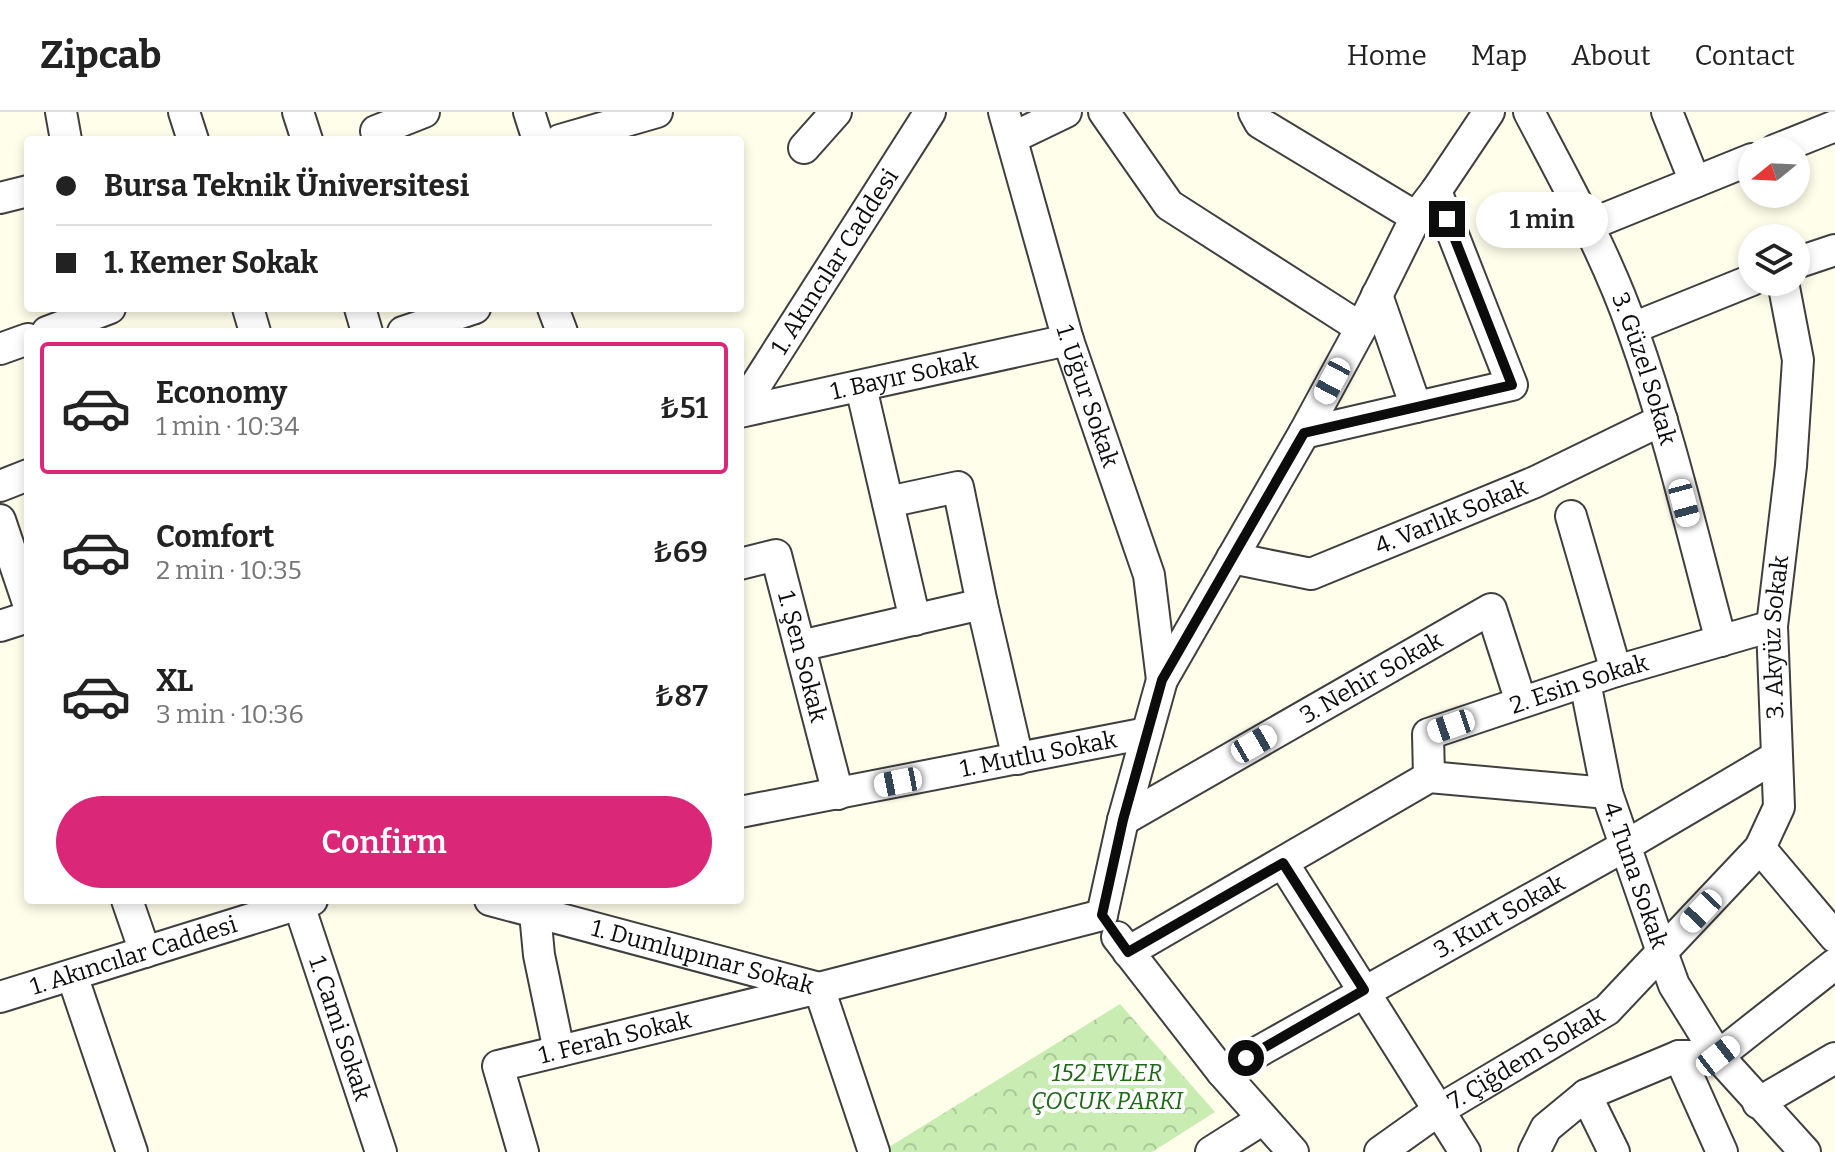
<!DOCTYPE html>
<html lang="en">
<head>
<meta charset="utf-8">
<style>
	body { margin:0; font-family:Bitter,serif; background:#f6f6f6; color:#222; height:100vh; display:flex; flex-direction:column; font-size:30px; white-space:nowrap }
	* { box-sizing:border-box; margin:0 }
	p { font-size:26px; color:#767676 }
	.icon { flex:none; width:44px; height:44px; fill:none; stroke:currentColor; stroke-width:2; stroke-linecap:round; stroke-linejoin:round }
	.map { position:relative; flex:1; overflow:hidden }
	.side { position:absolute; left:24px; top:216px; width:720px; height:576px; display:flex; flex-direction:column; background:#fff; border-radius:8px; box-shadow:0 4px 12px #0003 }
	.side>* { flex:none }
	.banner { position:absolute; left:24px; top:24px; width:720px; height:176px; border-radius:8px; box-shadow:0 4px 12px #0003; display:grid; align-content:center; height:176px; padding:0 32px; background:#fff }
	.needle { width:52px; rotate:252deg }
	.tools { position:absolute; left:1738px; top:24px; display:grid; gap:16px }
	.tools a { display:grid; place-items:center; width:72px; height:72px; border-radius:50%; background:#fff; box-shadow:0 4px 12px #0003; font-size:40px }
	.end { position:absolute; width:36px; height:36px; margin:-18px; border:10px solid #0c0c0c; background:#fff; box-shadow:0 0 0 4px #fff }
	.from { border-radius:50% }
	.bubble { position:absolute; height:56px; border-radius:28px; background:#fff; box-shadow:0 4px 12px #0003; font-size:26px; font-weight:600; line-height:56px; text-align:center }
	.car { position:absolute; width:24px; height:48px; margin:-24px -12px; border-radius:10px; box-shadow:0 0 6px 2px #0007; background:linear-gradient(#fff 24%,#345 0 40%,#fff 0 76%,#345 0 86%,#fff 0) }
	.banner b { display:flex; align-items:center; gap:28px; height:76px; font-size:30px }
	.banner b+b { border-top:2px solid #e0e0e0 }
	.banner i { width:20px; height:20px; background:#222 }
	ul { padding:14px 0 0; list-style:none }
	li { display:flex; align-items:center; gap:24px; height:132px; margin:0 16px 12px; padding:0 16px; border:4px solid transparent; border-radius:8px }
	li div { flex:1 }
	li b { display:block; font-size:30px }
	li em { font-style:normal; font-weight:600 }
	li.selected { border-color:#db2777 }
	li>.icon { width:72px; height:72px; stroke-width:1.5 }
	.button { display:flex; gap:16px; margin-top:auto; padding:16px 32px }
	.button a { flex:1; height:92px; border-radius:48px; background:#db2777; color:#fff; font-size:32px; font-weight:600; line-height:92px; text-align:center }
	header { display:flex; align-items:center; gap:48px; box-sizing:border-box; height:112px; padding:0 40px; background:#fff; border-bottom:2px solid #e0e0e0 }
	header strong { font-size:38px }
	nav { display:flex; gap:44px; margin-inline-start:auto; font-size:28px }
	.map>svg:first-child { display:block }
	.park { fill:url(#park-crowns) }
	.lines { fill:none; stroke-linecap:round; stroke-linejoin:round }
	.minor-casing { stroke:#3f3f3f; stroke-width:34 }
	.minor { stroke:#fff; stroke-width:30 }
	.route { stroke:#0c0c0c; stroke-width:10 }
	.labels { text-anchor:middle; stroke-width:8; stroke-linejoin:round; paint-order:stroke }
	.street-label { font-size:24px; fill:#0c0c0c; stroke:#fff }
	.park-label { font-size:24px; font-style:italic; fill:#1f6818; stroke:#fff }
</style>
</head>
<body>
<header>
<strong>Zipcab</strong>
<nav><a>Home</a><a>Map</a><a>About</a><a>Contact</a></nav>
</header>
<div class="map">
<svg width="1835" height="1040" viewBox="0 0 1835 1040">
	<defs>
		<pattern id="park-crowns" width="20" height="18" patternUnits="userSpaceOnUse" patternTransform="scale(2)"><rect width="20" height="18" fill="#c9ecb2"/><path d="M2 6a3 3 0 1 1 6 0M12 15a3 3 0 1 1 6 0" fill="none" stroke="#abc998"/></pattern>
	</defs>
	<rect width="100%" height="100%" fill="#fffeeb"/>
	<!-- park -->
	<path class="park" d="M1120,892L1215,1000L1152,1040H891L889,1035Z"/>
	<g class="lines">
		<!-- minor casing -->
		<g class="minor-casing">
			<g id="minor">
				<path d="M61,0L66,28"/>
				<path d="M184,0L193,28"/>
				<path d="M298,0L307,28"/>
				<path d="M529,0L538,28"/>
				<path id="s1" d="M1004,0L1068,228L1149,463L1162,568"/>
				<path d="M1104,0L1169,93L1361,216"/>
				<path d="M1254,0L1260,11L1416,105"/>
				<path id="s2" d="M1529,0C1566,71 1607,143 1633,219C1669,320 1693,425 1721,529"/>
				<path d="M1667,0L1695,70"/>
				<path d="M376,19L424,0"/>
				<path d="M1012,26L1066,0"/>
				<path d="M560,28L657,0"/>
				<path d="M804,36L836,0"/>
				<path d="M1775,38L1835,14"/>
				<path d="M0,86L28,79"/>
				<path d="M1589,113L1752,47"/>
				<path d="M1796,151L1835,138"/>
				<path d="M1377,183L1416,295"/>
				<path d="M248,196L255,220"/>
				<path d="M360,196L367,220"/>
				<path d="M553,196L562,220"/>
				<path d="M1633,216L1752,168"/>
				<path d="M47,220L110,196"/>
				<path d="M403,220L475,196"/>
				<path d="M0,237L28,227"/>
				<path d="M861,275L915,508"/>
				<path id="s3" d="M740,298L930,0"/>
				<path id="s4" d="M740,300L1068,228"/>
				<path d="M1304,321L1512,273L1436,79"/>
				<path d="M0,374L28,363"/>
				<path d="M888,390L958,375L982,492"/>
				<path d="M1571,404L1616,559"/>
				<path d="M0,408L28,491"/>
				<path id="s5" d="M1232,446L1311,462L1535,370L1662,308"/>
				<path id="s6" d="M740,452L776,443L838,682"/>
				<path d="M0,514L28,505"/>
				<path d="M800,534L982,492L1018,647"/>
				<path id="s7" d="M1585,570L1607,681L1662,840L1674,873L1718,944L1835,852"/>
				<path id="s8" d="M1429,665L1428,622L1616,559L1772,514"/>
				<path id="s9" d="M740,700L1147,621"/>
				<path id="s10" d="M1123,708L1491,497L1521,590"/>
				<path d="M1760,736L1835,825"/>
				<path d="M1283,751L1465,1040"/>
				<path d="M127,788L145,840"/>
				<path id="s11" d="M490,788L819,876L1102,803"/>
				<path id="s12" d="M299,793L381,1040"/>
				<path d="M535,801L539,843L559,939"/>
				<path d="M1102,803L1123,708L1162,568L1304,321L1361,216L1416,105L1436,79L1489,0"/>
				<path d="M1117,825L1222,960L1293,1040"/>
				<path d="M1128,840L1429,665L1607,681"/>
				<path d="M72,863L132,1040"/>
				<path id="s13" d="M0,885L312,788"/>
				<path d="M1679,944L1722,1040"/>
				<path id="s14" d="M1222,960L1625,734L1776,645"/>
				<path d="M1586,983L1614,1040"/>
				<path d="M1758,991L1835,946"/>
				<path id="s15" d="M523,1040L498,954L819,876L874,1040"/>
				<path d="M1211,1040L1263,1007"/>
				<path id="s16" d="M1380,1040L1439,998L1607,898L1760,736L1779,695L1772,514L1791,354L1798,248L1783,170"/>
				<path d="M1534,1040L1546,1016L1586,983L1679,944H1718L1805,1040"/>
			</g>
		</g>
		<!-- minor -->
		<use href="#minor" class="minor"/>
	</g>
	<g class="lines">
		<!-- route -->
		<path class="route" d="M1246,946L1364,878L1283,751L1128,840L1102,803L1123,708L1162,568L1304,321L1512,273L1447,107"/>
	</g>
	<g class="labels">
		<!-- street labels -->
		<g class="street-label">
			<text dy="8" stroke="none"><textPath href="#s3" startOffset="176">1. Akıncılar Caddesi</textPath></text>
			<text dy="8" stroke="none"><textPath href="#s2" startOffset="282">3. Güzel Sokak</textPath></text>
			<text dy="8" stroke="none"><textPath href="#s4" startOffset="168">1. Bayır Sokak</textPath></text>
			<text dy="8" stroke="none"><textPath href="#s1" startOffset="296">1. Uğur Sokak</textPath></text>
			<text dy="8" stroke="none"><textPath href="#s5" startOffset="232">4. Varlık Sokak</textPath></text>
			<text dy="8" stroke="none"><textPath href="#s16" startOffset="706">3. Akyüz Sokak</textPath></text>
			<text dy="8" stroke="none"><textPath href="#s6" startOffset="142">1. Şen Sokak</textPath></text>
			<text dy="8" stroke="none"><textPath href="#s10" startOffset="286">3. Nehir Sokak</textPath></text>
			<text dy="8" stroke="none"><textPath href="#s8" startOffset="202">2. Esin Sokak</textPath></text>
			<text dy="8" stroke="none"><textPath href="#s9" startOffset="304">1. Mutlu Sokak</textPath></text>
			<text dy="8" stroke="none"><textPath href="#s7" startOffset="200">4. Tuna Sokak</textPath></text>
			<text dy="8" stroke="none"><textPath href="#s14" startOffset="318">3. Kurt Sokak</textPath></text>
			<text dy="8" stroke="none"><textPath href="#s13" startOffset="140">1. Akıncılar Caddesi</textPath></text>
			<text dy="8" stroke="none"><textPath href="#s11" startOffset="220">1. Dumlupınar Sokak</textPath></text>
			<text dy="8" stroke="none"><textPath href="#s12" startOffset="130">1. Cami Sokak</textPath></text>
			<text dy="8" stroke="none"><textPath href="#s15" startOffset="210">1. Ferah Sokak</textPath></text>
			<text dy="8" stroke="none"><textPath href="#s16" startOffset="174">7. Çiğdem Sokak</textPath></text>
		</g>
		<!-- park labels -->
		<g class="park-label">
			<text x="1107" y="969">152 EVLER<tspan x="1107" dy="28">ÇOCUK PARKI</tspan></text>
		</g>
	</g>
</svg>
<div class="tools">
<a><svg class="needle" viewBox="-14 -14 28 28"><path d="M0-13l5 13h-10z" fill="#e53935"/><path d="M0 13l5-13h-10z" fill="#767676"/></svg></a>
<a><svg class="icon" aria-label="layers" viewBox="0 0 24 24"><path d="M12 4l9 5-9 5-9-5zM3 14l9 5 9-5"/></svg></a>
</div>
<i class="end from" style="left:1246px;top:946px"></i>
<i class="end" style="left:1447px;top:107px"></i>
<div class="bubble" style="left:1476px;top:80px;width:132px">1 min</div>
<i class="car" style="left:1332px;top:269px;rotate:208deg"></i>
<i class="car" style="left:1684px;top:391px;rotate:165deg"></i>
<i class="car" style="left:1451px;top:614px;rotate:251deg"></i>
<i class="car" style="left:1254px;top:632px;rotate:60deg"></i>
<i class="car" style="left:898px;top:670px;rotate:259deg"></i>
<i class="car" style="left:1701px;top:799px;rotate:223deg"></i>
<i class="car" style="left:1718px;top:944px;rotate:52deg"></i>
<div class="banner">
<b><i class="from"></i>Bursa Teknik Üniversitesi</b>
<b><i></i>1. Kemer Sokak</b>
</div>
<section class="side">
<ul>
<li class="selected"><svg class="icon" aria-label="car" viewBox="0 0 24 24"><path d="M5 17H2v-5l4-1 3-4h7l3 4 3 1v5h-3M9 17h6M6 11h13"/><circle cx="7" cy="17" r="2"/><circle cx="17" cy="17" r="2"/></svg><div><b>Economy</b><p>1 min · 10:34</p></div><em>₺51</em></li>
<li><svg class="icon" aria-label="car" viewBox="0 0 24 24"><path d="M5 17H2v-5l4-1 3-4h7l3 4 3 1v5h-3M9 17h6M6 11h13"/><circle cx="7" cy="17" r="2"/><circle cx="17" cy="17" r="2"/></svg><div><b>Comfort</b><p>2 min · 10:35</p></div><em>₺69</em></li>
<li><svg class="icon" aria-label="car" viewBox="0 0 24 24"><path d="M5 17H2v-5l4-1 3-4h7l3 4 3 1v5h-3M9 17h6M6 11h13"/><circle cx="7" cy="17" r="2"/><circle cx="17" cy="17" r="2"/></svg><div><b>XL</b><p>3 min · 10:36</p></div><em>₺87</em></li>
</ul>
<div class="button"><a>Confirm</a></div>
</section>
</div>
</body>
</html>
